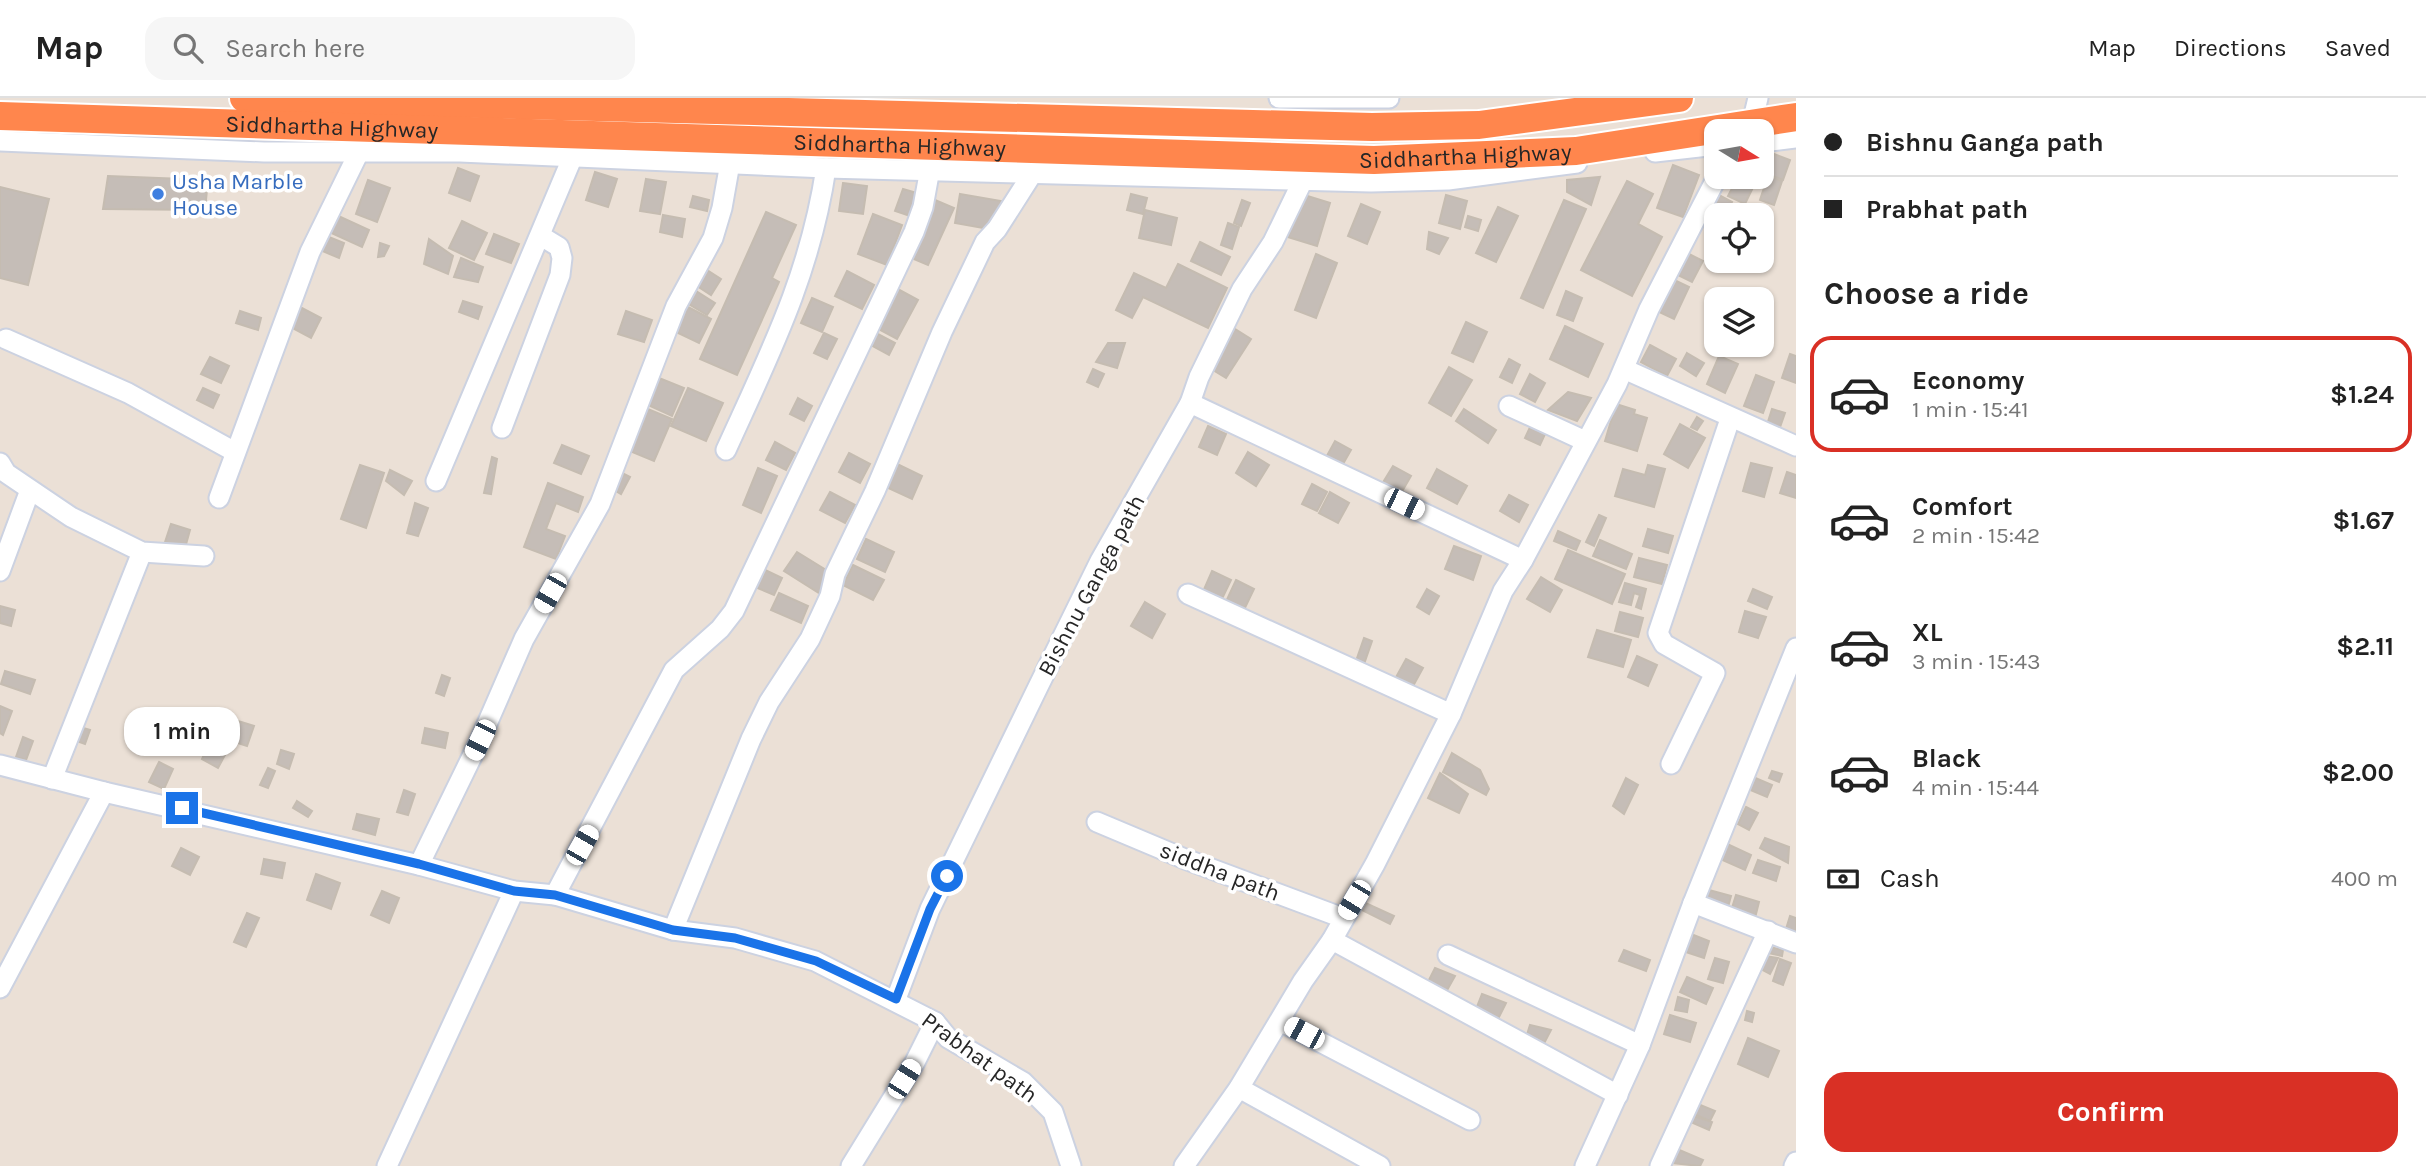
<!DOCTYPE html>
<html lang="en">
<head>
<meta charset="utf-8">
<style>
	body { margin:0; font-family:Karla,sans-serif; background:#f6f6f6; color:#222; height:100vh; display:flex; flex-direction:column; font-size:26px; white-space:nowrap }
	* { box-sizing:border-box; margin:0 }
	p { font-size:23px; color:#767676 }
	.icon { flex:none; width:38px; height:38px; fill:none; stroke:currentColor; stroke-width:2; stroke-linecap:round; stroke-linejoin:round }
	.map { position:relative; flex:1; overflow:hidden }
	.details { display:flex; flex-direction:column; background:#fff; width:630px }
	.details>* { flex:none }
	.guide { display:grid; align-content:center; height:154px; padding:0 28px; background:#fff }
	.needle { width:46px; rotate:101deg }
	.buttons { position:absolute; left:1704px; top:21px; display:grid; gap:14px }
	.buttons a { display:grid; place-items:center; width:70px; height:70px; border-radius:14px; background:#fff; box-shadow:0 2px 5px #0004; font-size:35px }
	.end { position:absolute; width:32px; height:32px; margin:-16px; border:9px solid #1a73e8; background:#fff; box-shadow:0 0 0 4px #fff }
	.from { border-radius:50% }
	.bubble { position:absolute; height:49px; border-radius:21px; background:#fff; box-shadow:0 2px 5px #0004; font-size:23px; font-weight:700; line-height:49px; text-align:center }
	.car { position:absolute; width:21px; height:42px; margin:-21px -10px; border-radius:9px; box-shadow:0 0 5px 2px #0007; background:linear-gradient(#fff 24%,#345 0 40%,#fff 0 76%,#345 0 86%,#fff 0) }
	.guide b { display:flex; align-items:center; gap:24px; height:66px; font-size:26px }
	.guide b+b { border-top:2px solid #e0e0e0 }
	.guide i { width:18px; height:18px; background:#222 }
	ul { padding:0; list-style:none }
	li { display:flex; align-items:center; gap:21px; height:116px; margin:0 14px 10px; padding:0 14px; border:4px solid transparent; border-radius:21px }
	li div { flex:1 }
	li b { display:block; font-size:26px }
	li em { font-style:normal; font-weight:700 }
	li.current { border-color:#d93025 }
	li>.icon { width:63px; height:63px; stroke-width:1.5 }
	h2 { padding:0 28px; font-size:32px; line-height:84px }
	.pay { display:flex; align-items:center; gap:18px; height:77px; padding:0 28px; font-size:26px }
	.pay p { margin-inline-start:auto }
	.cta { display:flex; gap:14px; margin-top:auto; padding:14px 28px }
	.cta a { flex:1; height:80px; border-radius:21px; background:#d93025; color:#fff; font-size:28px; font-weight:700; line-height:80px; text-align:center }
	header { display:flex; align-items:center; gap:42px; box-sizing:border-box; height:98px; padding:0 35px; background:#fff; border-bottom:2px solid #e0e0e0 }
	header strong { font-size:33px }
	nav { display:flex; gap:38px; margin-inline-start:auto; font-size:24px }
	.search { width:490px; height:63px; background:#f6f6f6; display:flex; align-items:center; gap:18px; box-sizing:border-box; padding:0 24px; border-radius:21px; color:#767676; font-size:26px }
	main { display:flex; flex:1; min-height:0 }
	.map>svg:first-child { display:block }
	.building { fill:#c5bdb7; stroke:#c5bcb1; stroke-width:2 }
	.lines { fill:none; stroke-linecap:round; stroke-linejoin:round }
	.minor-casing { stroke:#ccd2e1; stroke-width:23 }
	.highway-casing { stroke:#fff; stroke-width:32 }
	.minor { stroke:#fff; stroke-width:19 }
	.highway { stroke:#ff864d; stroke-width:28 }
	.route { stroke:#1a73e8; stroke-width:9 }
	.shop-dot { fill:#3f7fe0; stroke:#fff; stroke-width:2.5 }
	.labels { text-anchor:middle; stroke-width:7; stroke-linejoin:round; paint-order:stroke }
	.street-label { font-size:23px; fill:#262626; stroke:#fff }
	.shop-label { font-size:23px; fill:#366cbe; stroke:#fff; text-anchor:start }
</style>
</head>
<body>
<header>
<strong>Map</strong>
<div class="search"><svg class="icon" aria-label="search" viewBox="0 0 24 24"><circle cx="10" cy="10" r="6"/><path d="M15 15l6 6"/></svg>Search here</div>
<nav><a>Map</a><a>Directions</a><a>Saved</a></nav>
</header>
<main>
<div class="map">
<svg width="1796" height="1068" viewBox="0 0 1796 1068">
	<rect width="100%" height="100%" fill="#ebe0d6"/>
	<!-- building -->
	<g class="building">
		<path d="M1774,56L1790,62L1783,82L1767,76Z"/>
		<path d="M1673,67L1699,77L1683,119L1657,110Z"/>
		<path d="M458,70L479,78L470,103L449,95Z"/>
		<path d="M595,74L617,81L608,109L586,102Z"/>
		<path d="M108,78L208,82L205,112L103,111Z"/>
		<path d="M1768,78L1782,83L1774,107L1760,102Z"/>
		<path d="M1600,79L1591,107L1567,94V82Z"/>
		<path d="M1738,79H1758L1745,106L1728,98Z"/>
		<path d="M646,81L666,84L660,116L640,113Z"/>
		<path d="M368,82L390,90L377,124L356,116Z"/>
		<path d="M1627,83L1653,96L1638,126L1662,139L1632,198L1581,172Z"/>
		<path d="M843,85L867,88L863,116L839,113Z"/>
		<path d="M0,89L49,101L28,187L0,180Z"/>
		<path d="M903,91L920,96L913,119L895,113Z"/>
		<path d="M1715,95L1732,104L1725,117H1717V130L1701,122Z"/>
		<path d="M960,96L1001,103L995,132L955,125Z"/>
		<path d="M1131,96L1147,100L1143,116L1127,112Z"/>
		<path d="M1301,96L1330,105L1317,148L1288,139Z"/>
		<path d="M1446,97L1467,103L1460,131L1439,125Z"/>
		<path d="M693,98L709,102L707,113L690,109Z"/>
		<path d="M935,102L954,110L928,167L909,159Z"/>
		<path d="M1242,102L1250,105L1241,128L1234,125Z"/>
		<path d="M1564,102L1586,111L1543,210L1521,200Z"/>
		<path d="M1361,106L1380,114L1367,146L1348,138Z"/>
		<path d="M1498,109L1518,118L1496,164L1476,155Z"/>
		<path d="M1145,112L1177,120L1171,147L1139,140Z"/>
		<path d="M766,114L796,127L772,180L779,184L737,277L700,261Z"/>
		<path d="M334,116L369,132L362,149L327,133Z"/>
		<path d="M873,116L902,127L887,167L858,156Z"/>
		<path d="M663,117L685,121L682,139L660,134Z"/>
		<path d="M1468,118L1481,122L1478,133L1465,129Z"/>
		<path d="M462,123L487,135L474,162L449,150Z"/>
		<path d="M1228,125L1239,129L1232,151L1221,147Z"/>
		<path d="M1429,134L1448,140L1439,156L1427,151Z"/>
		<path d="M494,136L519,146L511,165L486,156Z"/>
		<path d="M324,137L344,145L339,160L320,152Z"/>
		<path d="M429,141L453,158L448,176L424,166Z"/>
		<path d="M1200,144L1230,159L1221,177L1191,163Z"/>
		<path d="M380,145L389,148L384,158L378,159Z"/>
		<path d="M1316,156L1337,165L1316,220L1295,212Z"/>
		<path d="M1689,156L1703,163L1692,184L1678,177Z"/>
		<path d="M461,160L483,169L478,184L454,179Z"/>
		<path d="M1178,166L1227,190L1208,230L1143,199L1132,220L1116,212L1134,175L1166,190Z"/>
		<path d="M704,170L721,181L711,197L694,186Z"/>
		<path d="M847,173L874,187L862,211L835,198Z"/>
		<path d="M1670,180L1689,189L1674,221L1655,212Z"/>
		<path d="M894,189L918,202L897,241L873,228Z"/>
		<path d="M693,191L715,205L707,217L685,204Z"/>
		<path d="M1566,193L1582,200L1573,223L1557,217Z"/>
		<path d="M812,200L833,209L822,234L801,225Z"/>
		<path d="M463,203L482,209L478,221L459,214Z"/>
		<path d="M298,208L321,220L311,240L287,227Z"/>
		<path d="M686,208L711,221L699,245L674,233Z"/>
		<path d="M240,213L261,220L258,232L236,225Z"/>
		<path d="M626,213L652,222L644,244L618,236Z"/>
		<path d="M1466,224L1487,234L1473,264L1452,255Z"/>
		<path d="M1565,228L1603,246L1588,279L1550,261Z"/>
		<path d="M1232,229L1251,241L1226,280L1208,269Z"/>
		<path d="M872,233L895,245L889,257L865,244Z"/>
		<path d="M824,235L837,241L827,261L814,255Z"/>
		<path d="M1108,245H1125L1117,270L1096,264Z"/>
		<path d="M1650,247L1676,261L1667,278L1641,264Z"/>
		<path d="M1687,255L1704,265L1696,278L1680,268Z"/>
		<path d="M1790,256L1796,258V285L1782,280Z"/>
		<path d="M1719,258L1738,266L1725,295L1707,286Z"/>
		<path d="M210,259L229,268L221,285L201,276Z"/>
		<path d="M1509,261L1520,267L1512,285L1500,279Z"/>
		<path d="M1449,269L1472,282L1451,318L1429,305Z"/>
		<path d="M1093,271L1104,276L1098,289L1087,284Z"/>
		<path d="M1530,276L1545,285L1535,304L1520,296Z"/>
		<path d="M1756,277L1774,284L1763,315L1744,308Z"/>
		<path d="M659,280L684,290L672,318L648,307Z"/>
		<path d="M203,290L219,297L213,310L197,302Z"/>
		<path d="M688,290L723,305L706,343L671,328Z"/>
		<path d="M1568,294L1591,300L1577,323L1548,312Z"/>
		<path d="M798,300L812,308L804,323L790,316Z"/>
		<path d="M1616,306L1635,312L1634,316L1647,320L1637,353L1605,343Z"/>
		<path d="M643,309L672,321L654,363L625,351Z"/>
		<path d="M1464,311L1496,332L1488,345L1456,323Z"/>
		<path d="M1772,311L1785,315L1778,335L1766,330Z"/>
		<path d="M1697,319L1703,323L1697,332L1691,329Z"/>
		<path d="M1680,326L1705,340L1688,370L1664,356Z"/>
		<path d="M1531,327L1546,334L1540,347L1525,340Z"/>
		<path d="M1208,328L1226,336L1217,357L1199,349Z"/>
		<path d="M1335,343L1351,352L1339,373L1323,365Z"/>
		<path d="M775,344L795,355L786,372L766,362Z"/>
		<path d="M562,347L589,358L581,376L554,365Z"/>
		<path d="M1248,354L1269,367L1256,388L1236,375Z"/>
		<path d="M849,355L870,366L860,385L839,374Z"/>
		<path d="M492,359L497,361L491,396L484,395Z"/>
		<path d="M895,365L922,378L912,401L884,388Z"/>
		<path d="M1751,365L1772,370L1764,399L1743,393Z"/>
		<path d="M360,367L384,375L366,430L341,421Z"/>
		<path d="M1648,367L1665,371L1654,409L1615,398L1623,371L1645,377Z"/>
		<path d="M1393,368L1411,378L1397,402L1379,391Z"/>
		<path d="M758,370L777,378L761,415L743,407Z"/>
		<path d="M1437,371L1467,388L1457,406L1427,390Z"/>
		<path d="M390,372L412,383L404,397L386,383Z"/>
		<path d="M618,373L630,379L621,396L609,389Z"/>
		<path d="M1787,374L1796,377V400L1780,395Z"/>
		<path d="M548,385L583,399L578,414L556,405L546,431L565,438L556,461L524,449Z"/>
		<path d="M1312,386L1327,394L1317,413L1302,406Z"/>
		<path d="M830,394L855,407L845,425L820,412Z"/>
		<path d="M1330,394L1349,405L1338,425L1319,415Z"/>
		<path d="M1509,397L1528,407L1519,424L1500,413Z"/>
		<path d="M415,405L428,410L418,438L407,435Z"/>
		<path d="M1599,417L1606,420L1594,448L1586,444Z"/>
		<path d="M171,426L190,432L185,450L165,444Z"/>
		<path d="M1648,431L1673,438L1668,455L1643,448Z"/>
		<path d="M1558,433L1580,443L1576,452L1554,443Z"/>
		<path d="M866,441L894,454L885,474L857,461Z"/>
		<path d="M1600,442L1632,456L1626,471L1593,458Z"/>
		<path d="M1454,448L1481,458L1473,482L1445,471Z"/>
		<path d="M1568,452L1625,476L1612,506L1555,481Z"/>
		<path d="M797,454L831,475L819,495L784,473Z"/>
		<path d="M1639,460L1667,467L1662,486L1634,479Z"/>
		<path d="M853,467L884,482L873,502L843,487Z"/>
		<path d="M763,471L782,480L774,497L755,489Z"/>
		<path d="M1212,473L1231,482L1220,505L1202,496Z"/>
		<path d="M1541,479L1562,492L1550,514L1527,501Z"/>
		<path d="M1236,482L1254,491L1242,516L1224,508Z"/>
		<path d="M1625,485L1646,491L1641,511L1636,509L1640,497L1634,495L1631,507L1619,504Z"/>
		<path d="M1427,491L1439,498L1429,516L1417,509Z"/>
		<path d="M1753,491L1772,499L1767,511L1748,503Z"/>
		<path d="M779,495L808,508L801,525L771,512Z"/>
		<path d="M1145,504L1165,516L1152,540L1131,528Z"/>
		<path d="M0,508L15,512L11,528L0,525Z"/>
		<path d="M1745,513L1766,519L1758,540L1739,534Z"/>
		<path d="M1620,514L1643,520L1638,539L1615,533Z"/>
		<path d="M1597,532L1631,542L1623,569L1588,559Z"/>
		<path d="M1364,540L1372,543L1363,569L1355,566Z"/>
		<path d="M1637,558L1657,567L1648,588L1628,579Z"/>
		<path d="M1406,561L1423,570L1412,590L1395,581Z"/>
		<path d="M5,573L35,582L30,596L1,586Z"/>
		<path d="M442,577L450,580L444,598L436,595Z"/>
		<path d="M0,608L12,613L3,637L0,635Z"/>
		<path d="M238,623L254,628L247,648L232,643Z"/>
		<path d="M73,627L90,632L85,646L68,640Z"/>
		<path d="M425,630L448,635L445,650L422,645Z"/>
		<path d="M23,639L33,643L26,662L16,659Z"/>
		<path d="M209,646L226,655L218,670L202,661Z"/>
		<path d="M281,652L294,656L289,671L277,666Z"/>
		<path d="M1452,655L1480,672L1489,691L1486,697L1443,674Z"/>
		<path d="M159,664L173,671L164,691L149,684Z"/>
		<path d="M268,670L275,673L268,690L260,687Z"/>
		<path d="M1772,673L1782,676L1779,684L1769,680Z"/>
		<path d="M1440,675L1468,696L1459,715L1428,700Z"/>
		<path d="M1753,679L1772,687L1767,699L1748,691Z"/>
		<path d="M1626,680L1638,687L1624,716L1613,708Z"/>
		<path d="M404,692L415,696L408,717L397,714Z"/>
		<path d="M297,703L312,713L308,719L293,710Z"/>
		<path d="M1746,709L1758,715L1749,732L1738,726Z"/>
		<path d="M357,716L379,721L375,737L353,731Z"/>
		<path d="M1765,740L1789,749L1788,765L1760,750Z"/>
		<path d="M1725,745L1751,757L1745,772L1718,760Z"/>
		<path d="M181,750L199,759L190,777L172,768Z"/>
		<path d="M264,761L285,765L282,780L261,776Z"/>
		<path d="M1758,762L1780,769L1776,783L1753,775Z"/>
		<path d="M316,776L340,785L331,811L307,802Z"/>
		<path d="M1709,792L1731,798L1728,809L1706,803Z"/>
		<path d="M382,793L399,800L389,825L371,817Z"/>
		<path d="M1736,797L1759,804L1755,820L1731,813Z"/>
		<path d="M1361,803L1394,818L1390,826L1358,810Z"/>
		<path d="M247,815L259,820L246,849L234,844Z"/>
		<path d="M1790,818L1796,820V834L1786,831Z"/>
		<path d="M1686,834L1709,843L1704,860L1680,852Z"/>
		<path d="M1769,849L1783,852L1782,858L1768,855Z"/>
		<path d="M1624,852L1650,862L1646,873L1619,863Z"/>
		<path d="M1765,858L1778,860L1770,876L1759,870Z"/>
		<path d="M1715,860L1729,864L1723,885L1708,881Z"/>
		<path d="M1780,861L1791,865L1783,887L1773,883Z"/>
		<path d="M1435,870L1455,878L1442,901L1425,890Z"/>
		<path d="M1687,879L1713,890L1706,906L1680,894Z"/>
		<path d="M1482,896L1506,905L1494,929L1473,919Z"/>
		<path d="M1678,899L1689,902L1687,914L1675,912Z"/>
		<path d="M1747,913L1754,915L1752,924L1745,922Z"/>
		<path d="M1670,917L1696,925L1690,944L1664,936Z"/>
		<path d="M1530,927L1551,932L1539,955L1524,946Z"/>
		<path d="M1748,940L1779,953L1768,979L1738,966Z"/>
		<path d="M1693,1004L1715,1013L1710,1023L1689,1014Z"/>
		<path d="M1688,1016L1712,1024L1709,1032L1686,1022Z"/>
		<path d="M1677,1051L1703,1062L1700,1068L1671,1065Z"/>
	</g>
	<g class="lines">
		<!-- minor casing -->
		<g class="minor-casing">
			<g id="minor">
				<path d="M1279,0H1389"/>
				<path d="M1744,33L1752,25L1758,0"/>
				<path d="M0,43L264,54H460L826,70L1371,84L1448,82L1577,65"/>
				<path d="M1762,44L1796,40"/>
				<path d="M1655,54L1717,47"/>
				<path d="M6,241L128,295L235,354"/>
				<path d="M1624,271L1796,348"/>
				<path d="M1190,305L1523,462"/>
				<path d="M1509,308L1585,343"/>
				<path d="M502,330L560,177L562,160L559,149L541,138"/>
				<path d="M726,352C770,255 810,177 826,70"/>
				<path d="M0,365L6,375L71,419L142,454L204,458"/>
				<path d="M436,383L573,58"/>
				<path d="M219,400L310,154L360,52"/>
				<path d="M0,473L30,392"/>
				<path d="M1188,496L1451,616"/>
				<path d="M1671,666L1715,575L1664,546L1658,535L1730,321"/>
				<path d="M0,667L104,694L419,767L514,793L555,797L673,832L735,840L815,863L935,924L948,940L1023,984L1053,1014L1071,1068"/>
				<path d="M52,681L142,454"/>
				<path d="M1097,724L1185,761L1343,820"/>
				<path d="M419,767L480,642L524,541L600,406L676,208L713,140L722,110L730,65"/>
				<path d="M555,797L674,572L720,531L734,513L914,134L923,109L930,71"/>
				<path d="M1693,805L1796,845"/>
				<path d="M673,832L751,641L769,604L810,541L830,498L835,476L875,393L942,234L985,144L997,131L1034,73"/>
				<path d="M1332,842L1618,997"/>
				<path d="M1448,857L1640,947"/>
				<path d="M0,890L104,694"/>
				<path d="M896,901L930,811L1039,587L1100,463L1190,305L1199,279L1242,191L1273,144L1303,82"/>
				<path d="M1280,923L1470,1022"/>
				<path d="M1239,990L1380,1068"/>
				<path d="M387,1068L514,793"/>
				<path d="M851,1068L915,964L935,924"/>
				<path d="M1184,1068L1239,990L1303,883L1332,842L1375,766L1451,616L1503,493L1523,462L1617,286L1649,211L1717,79"/>
				<path d="M1585,1068L1640,947L1693,805L1796,550"/>
				<path d="M1660,1068L1768,833"/>
				<path d="M1794,1068L1796,1064"/>
			</g>
		</g>
		<!-- highway casing -->
		<g class="highway-casing">
			<g id="highway">
				<path d="M244,0L1372,29L1479,27L1679,0"/>
				<path id="s1" d="M0,18L1374,62L1576,53L1796,19"/>
			</g>
		</g>
		<!-- minor -->
		<use href="#minor" class="minor"/>
		<!-- highway -->
		<use href="#highway" class="highway"/>
	</g>
	<g class="lines">
		<!-- route -->
		<path class="route" d="M182,710L419,766L514,793L555,797L673,832L735,840L816,863L896,901L930,811L947,778"/>
	</g>
	<!-- markers -->
	<circle class="shop-dot" cx="158" cy="96" r="7"/>
	<g class="labels">
		<!-- street labels -->
		<g class="street-label">
			<text dy="8" stroke="none"><textPath href="#s1" startOffset="332">Siddhartha Highway</textPath></text>
			<text dy="8" stroke="none"><textPath href="#s1" startOffset="900">Siddhartha Highway</textPath></text>
			<text dy="8" stroke="none"><textPath href="#s1" startOffset="1466">Siddhartha Highway</textPath></text>
			<text transform="translate(1091 487) rotate(-62)" y="8">Bishnu Ganga path</text>
			<text transform="translate(1220 773) rotate(21)" y="8">siddha path</text>
			<text transform="translate(980 959) rotate(36)" y="8">Prabhat path</text>
		</g>
		<!-- shop labels -->
		<g class="shop-label">
			<text x="172" y="91">Usha Marble<tspan x="172" dy="26">House</tspan></text>
		</g>
	</g>
</svg>
<div class="buttons">
<a><svg class="needle" viewBox="-14 -14 28 28"><path d="M0-13l5 13h-10z" fill="#e53935"/><path d="M0 13l5-13h-10z" fill="#767676"/></svg></a>
<a><svg class="icon" aria-label="locate" viewBox="0 0 24 24"><circle cx="12" cy="12" r="6"/><path d="M12 2v4M12 18v4M2 12h4M18 12h4"/></svg></a>
<a><svg class="icon" aria-label="layers" viewBox="0 0 24 24"><path d="M12 4l9 5-9 5-9-5zM3 14l9 5 9-5"/></svg></a>
</div>
<i class="end from" style="left:947px;top:778px"></i>
<i class="end" style="left:182px;top:710px"></i>
<div class="bubble" style="left:124px;top:609px;width:116px">1 min</div>
<i class="car" style="left:1404px;top:406px;rotate:116deg"></i>
<i class="car" style="left:550px;top:495px;rotate:210deg"></i>
<i class="car" style="left:480px;top:642px;rotate:206deg"></i>
<i class="car" style="left:582px;top:747px;rotate:30deg"></i>
<i class="car" style="left:1354px;top:802px;rotate:211deg"></i>
<i class="car" style="left:1304px;top:935px;rotate:298deg"></i>
<i class="car" style="left:904px;top:981px;rotate:32deg"></i>
</div>
<section class="details">
<div class="guide">
<b><i class="from"></i>Bishnu Ganga path</b>
<b><i></i>Prabhat path</b>
</div>
<h2>Choose a ride</h2>
<ul>
<li class="current"><svg class="icon" aria-label="car" viewBox="0 0 24 24"><path d="M5 17H2v-5l4-1 3-4h7l3 4 3 1v5h-3M9 17h6M6 11h13"/><circle cx="7" cy="17" r="2"/><circle cx="17" cy="17" r="2"/></svg><div><b>Economy</b><p>1 min · 15:41</p></div><em>$1.24</em></li>
<li><svg class="icon" aria-label="car" viewBox="0 0 24 24"><path d="M5 17H2v-5l4-1 3-4h7l3 4 3 1v5h-3M9 17h6M6 11h13"/><circle cx="7" cy="17" r="2"/><circle cx="17" cy="17" r="2"/></svg><div><b>Comfort</b><p>2 min · 15:42</p></div><em>$1.67</em></li>
<li><svg class="icon" aria-label="car" viewBox="0 0 24 24"><path d="M5 17H2v-5l4-1 3-4h7l3 4 3 1v5h-3M9 17h6M6 11h13"/><circle cx="7" cy="17" r="2"/><circle cx="17" cy="17" r="2"/></svg><div><b>XL</b><p>3 min · 15:43</p></div><em>$2.11</em></li>
<li><svg class="icon" aria-label="car" viewBox="0 0 24 24"><path d="M5 17H2v-5l4-1 3-4h7l3 4 3 1v5h-3M9 17h6M6 11h13"/><circle cx="7" cy="17" r="2"/><circle cx="17" cy="17" r="2"/></svg><div><b>Black</b><p>4 min · 15:44</p></div><em>$2.00</em></li>
</ul>
<div class="pay"><svg class="icon" aria-label="cash" viewBox="0 0 24 24"><path d="M3 7h18v10H3z"/><circle cx="12" cy="12" r="2"/></svg>Cash<p>400 m</p></div>
<div class="cta"><a>Confirm</a></div>
</section>
</main>
</body>
</html>
